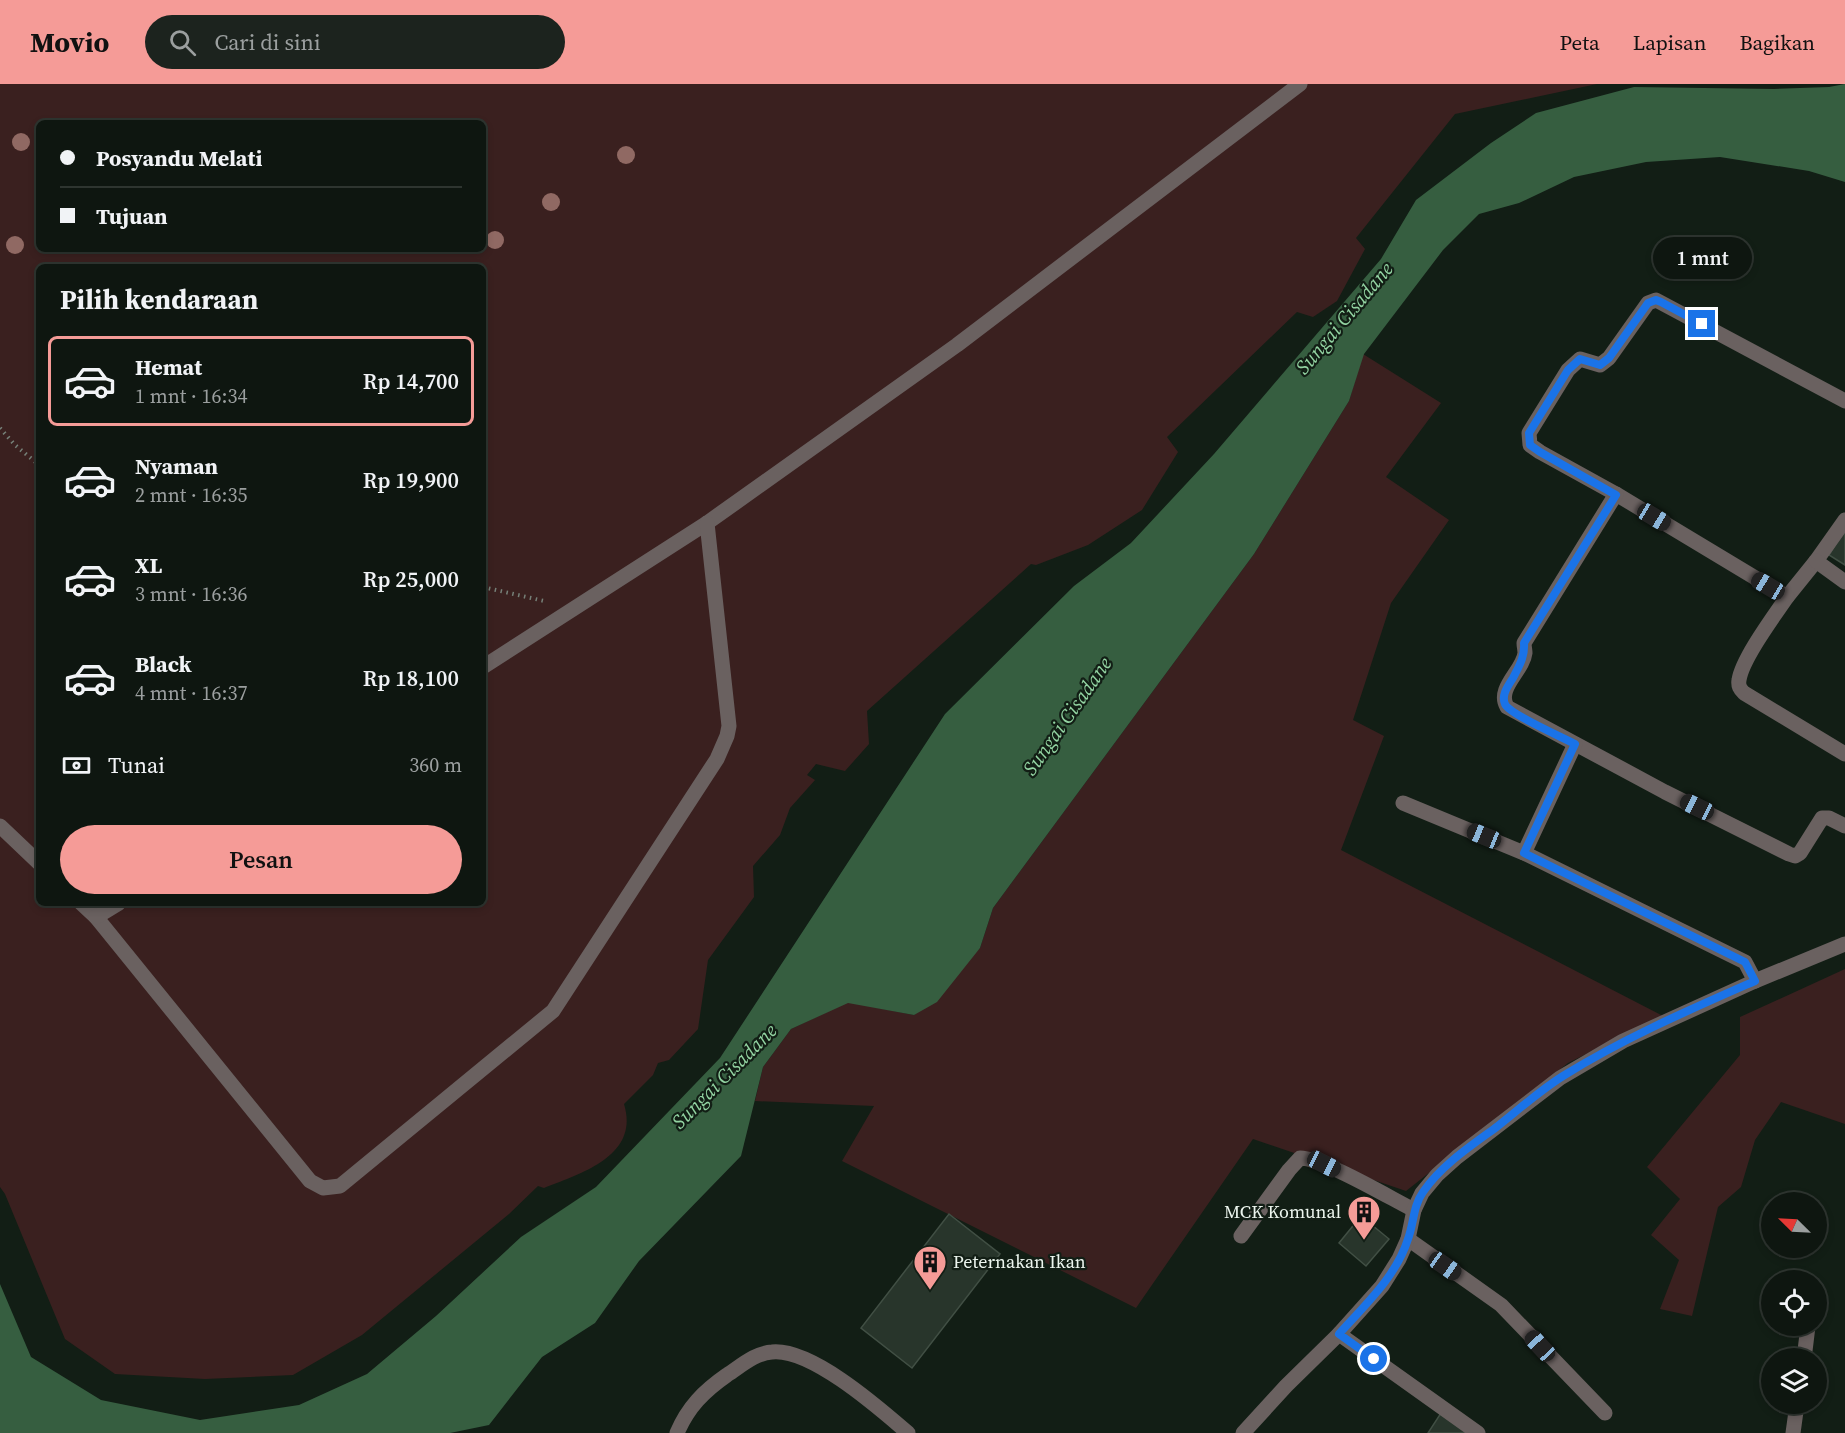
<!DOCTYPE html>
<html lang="id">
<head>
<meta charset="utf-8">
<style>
	body { margin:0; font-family:"Source Serif 4",serif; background:#1c231e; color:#f1f3f6; height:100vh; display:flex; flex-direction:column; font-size:22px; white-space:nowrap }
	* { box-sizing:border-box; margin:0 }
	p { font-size:20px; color:#9b9f9f }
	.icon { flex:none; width:33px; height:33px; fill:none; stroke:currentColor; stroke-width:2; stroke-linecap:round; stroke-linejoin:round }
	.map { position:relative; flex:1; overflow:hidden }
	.side { position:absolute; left:36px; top:180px; width:450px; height:642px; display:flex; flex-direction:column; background:#0e1610; border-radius:9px; box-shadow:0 3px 9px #0003,0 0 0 2px #2e3530 }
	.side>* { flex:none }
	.top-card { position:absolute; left:36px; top:36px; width:450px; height:132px; border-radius:9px; box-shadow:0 3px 9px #0003,0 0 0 2px #2e3530; display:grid; align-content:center; height:132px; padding:0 24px; background:#0e1610 }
	.needle { width:39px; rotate:294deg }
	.fabs { position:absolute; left:1761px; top:1108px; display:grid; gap:12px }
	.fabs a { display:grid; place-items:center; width:66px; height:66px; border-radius:50%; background:#0e1610; box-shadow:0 3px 9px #0003,0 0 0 2px #2e3530; font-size:30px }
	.end { position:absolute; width:27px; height:27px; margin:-14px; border:8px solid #1a73e8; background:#fff; box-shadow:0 0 0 3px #fff }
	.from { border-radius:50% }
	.bubble { position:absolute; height:42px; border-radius:21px; background:#0e1610; box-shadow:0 3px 9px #0003,0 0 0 2px #2e3530; font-size:20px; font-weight:600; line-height:42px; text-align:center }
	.car { position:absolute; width:18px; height:36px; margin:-18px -9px; border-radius:8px; box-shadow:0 0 4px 2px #0007; background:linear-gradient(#222 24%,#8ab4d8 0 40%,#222 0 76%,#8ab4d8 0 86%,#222 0) }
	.top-card b { display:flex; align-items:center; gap:21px; height:57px; font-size:22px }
	.top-card b+b { border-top:2px solid #2e3530 }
	.top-card i { width:15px; height:15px; background:#f1f3f6 }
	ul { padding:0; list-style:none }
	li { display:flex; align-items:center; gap:18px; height:90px; margin:0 12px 9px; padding:0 12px; border:3px solid transparent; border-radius:9px }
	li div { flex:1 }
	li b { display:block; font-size:22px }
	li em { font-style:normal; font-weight:600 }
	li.selected { border-color:#f59b97 }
	li>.icon { width:54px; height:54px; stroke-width:1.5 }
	h2 { padding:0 24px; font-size:27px; line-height:72px }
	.pay { display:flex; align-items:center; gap:15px; height:66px; padding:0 24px; font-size:22px }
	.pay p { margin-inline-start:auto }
	.button { display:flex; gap:12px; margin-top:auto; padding:12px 24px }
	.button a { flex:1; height:69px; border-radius:36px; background:#f59b97; color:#111; font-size:24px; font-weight:600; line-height:69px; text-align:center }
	header { display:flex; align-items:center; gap:36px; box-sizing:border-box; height:84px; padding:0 30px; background:#f59b97; color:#111 }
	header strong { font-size:28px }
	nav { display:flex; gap:33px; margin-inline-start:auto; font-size:21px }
	.search { width:420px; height:54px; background:#1c231e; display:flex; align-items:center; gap:15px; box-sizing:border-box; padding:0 21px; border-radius:33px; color:#9b9f9f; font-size:22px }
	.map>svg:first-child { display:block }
	.green { fill:#3a201f; fill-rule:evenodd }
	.water { fill:#365e40 }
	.building { fill:#28352b; stroke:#414f44; stroke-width:1.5 }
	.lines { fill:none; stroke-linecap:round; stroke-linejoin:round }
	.path { stroke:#768078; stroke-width:4; stroke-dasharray:1.5 4.5; stroke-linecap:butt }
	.minor { stroke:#6a6160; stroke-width:15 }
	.tree { fill:#906963 }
	.route { stroke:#1a73e8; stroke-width:8 }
	.labels { text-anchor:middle; stroke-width:4.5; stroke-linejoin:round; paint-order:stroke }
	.poi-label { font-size:18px; fill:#edf6ef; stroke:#121e15; text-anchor:end }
	.water-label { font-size:20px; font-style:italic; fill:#93d4a2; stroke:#121e15 }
</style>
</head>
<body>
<header>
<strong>Movio</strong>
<div class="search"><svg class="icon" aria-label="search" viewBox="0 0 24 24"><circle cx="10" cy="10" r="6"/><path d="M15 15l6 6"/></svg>Cari di sini</div>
<nav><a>Peta</a><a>Lapisan</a><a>Bagikan</a></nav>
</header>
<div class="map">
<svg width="1845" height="1349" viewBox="0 0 1845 1349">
	<rect width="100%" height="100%" fill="#121e15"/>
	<!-- green -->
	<g class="green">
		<path d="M0,0H1597L1455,30L1356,154L1365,165L1337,217L1313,233L1297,228L1167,353L1178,368L1142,426L1088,461L1036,481L1031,480L867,627L869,660L845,687L816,680L807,691L815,696L790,724L780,751L753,782L754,813L708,876L698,945L669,976L658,979L653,991L624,1020C640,1072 581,1089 544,1104L538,1102L509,1130L362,1251L293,1291L205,1295L115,1290L65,1255L5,1110L0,1103ZM39,39H483V165H39ZM39,183H483V819H39Z"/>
		<path d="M1363,270L1441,319L1386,393L1449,436L1391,519L1353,636L1384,652L1341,766L1663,932L1568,979L1406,1107L1253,1055L1136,1224L842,1077L874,1022L755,1017L763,983L791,945L848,918L914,931L980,864L993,824L1254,470L1349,317Z"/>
		<path d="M1845,885V1040L1781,1018L1755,1056L1741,1103L1718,1123L1692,1232L1660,1225L1679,1176L1651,1151L1680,1115L1647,1083L1740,971V933Z"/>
	</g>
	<!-- water -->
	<path class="water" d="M1845,0V98L1809,87L1720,73L1646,78L1574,93L1519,119L1479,130L1443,166L1364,270L1349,317L1254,470L993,824L980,864L937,918L914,931L848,919L791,945L763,983L741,1072L639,1177L595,1239L542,1273L489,1341L450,1349H0V1200L31,1273L101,1316L200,1336L299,1321L367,1290L436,1232L521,1153L596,1103L720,974L945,630L1074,502L1131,459L1214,370L1381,175L1416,116L1491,59L1536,29L1634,3L1774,5L1829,3Z"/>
	<!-- building -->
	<g class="building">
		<path d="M1845,445V481L1829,471Z"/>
		<path d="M949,1130L1000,1170L912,1284L861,1244Z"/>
		<path d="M1361,1132L1389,1155L1366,1182L1339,1159Z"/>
		<path d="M1441,1329L1466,1346L1464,1349H1428Z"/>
	</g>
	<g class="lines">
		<!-- path -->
		<g class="path">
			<path d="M0,344L15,361L39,381"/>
			<path d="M483,503L544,517"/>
		</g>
		<!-- minor -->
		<g class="minor">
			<path d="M1845,317L1656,216L1648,219L1609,274L1600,281L1580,275L1568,286L1529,349L1530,361L1540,368L1616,410L1787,513L1816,477L1845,436"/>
			<path d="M1616,410L1524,559C1524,562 1525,566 1525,569C1523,587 1496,604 1507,623L1665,708L1789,770L1795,772L1800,769L1822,734H1829L1845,742"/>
			<path d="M1816,477L1845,498"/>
			<path d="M1787,513C1774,532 1742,575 1739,596C1738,602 1740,605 1744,609L1845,670"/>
			<path d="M483,583L707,439L957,261L1300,0"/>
			<path d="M1403,719L1524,769L1745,878L1755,897"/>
			<path d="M0,742L39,779"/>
			<path d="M1524,769L1575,660"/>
			<path d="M81,819L96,833L310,1097L323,1104L340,1102L553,927L717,675L727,652L729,642L707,439"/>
			<path d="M96,833L119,819"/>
			<path d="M1241,1152L1289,1086L1300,1074C1323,1074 1390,1114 1414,1126"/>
			<path d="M1408,1155L1501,1221L1605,1329"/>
			<path d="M1339,1250L1478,1349"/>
			<path d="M1804,1275L1808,1242"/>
			<path d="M677,1349C688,1323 704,1307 727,1291C741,1282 755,1269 772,1268C811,1264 879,1324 908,1349"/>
			<path d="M1243,1349L1286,1302L1339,1250L1382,1202L1399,1175L1408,1155L1414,1126L1422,1109L1437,1091L1457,1073L1560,994L1623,957L1755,897L1845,860"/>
			<path d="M1793,1349L1797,1320"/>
		</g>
	</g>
	<!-- trees -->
	<g class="tree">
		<circle cx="21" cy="58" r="9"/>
		<circle cx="626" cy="71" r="9"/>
		<circle cx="551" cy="118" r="9"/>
		<circle cx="495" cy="156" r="9"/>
		<circle cx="15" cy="161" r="9"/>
	</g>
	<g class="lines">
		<!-- route -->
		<path class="route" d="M1374,1275L1339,1250C1364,1222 1396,1193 1408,1155C1414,1139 1413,1122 1423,1108C1441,1082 1469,1063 1494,1045C1517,1027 1539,1007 1563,992C1624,954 1689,926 1755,897L1745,878L1524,769L1575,660C1562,653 1509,630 1505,620C1501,611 1508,602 1513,594C1519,582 1525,573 1524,559L1616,411L1540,368L1530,361L1529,349L1568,286L1580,275L1600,281L1609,274L1648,219L1656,216L1661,218L1702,240"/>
	</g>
	<!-- icons -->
	<defs>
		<g id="building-pin" transform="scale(1.725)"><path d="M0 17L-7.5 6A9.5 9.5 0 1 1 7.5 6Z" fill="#f59b97" stroke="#121e15"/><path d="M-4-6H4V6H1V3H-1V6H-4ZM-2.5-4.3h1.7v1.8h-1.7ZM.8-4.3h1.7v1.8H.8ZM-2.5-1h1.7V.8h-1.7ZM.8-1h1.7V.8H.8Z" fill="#111"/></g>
	</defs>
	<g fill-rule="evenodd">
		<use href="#building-pin" x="1364" y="1128"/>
		<use href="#building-pin" x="930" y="1178"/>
	</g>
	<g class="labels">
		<!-- poi labels -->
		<g class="poi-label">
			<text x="1341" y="1134">MCK Komunal</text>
			<text x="953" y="1184" text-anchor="start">Peternakan Ikan</text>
		</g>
		<!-- water labels -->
		<g class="water-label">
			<text transform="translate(1344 234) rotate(-50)" y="7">Sungai Cisadane</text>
			<text transform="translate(1067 632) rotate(-55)" y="7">Sungai Cisadane</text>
			<text transform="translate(724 992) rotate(-45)" y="7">Sungai Cisadane</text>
		</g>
	</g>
</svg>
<div class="fabs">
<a><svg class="needle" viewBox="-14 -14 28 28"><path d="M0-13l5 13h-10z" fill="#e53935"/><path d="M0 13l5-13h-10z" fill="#9b9f9f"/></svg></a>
<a><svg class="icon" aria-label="locate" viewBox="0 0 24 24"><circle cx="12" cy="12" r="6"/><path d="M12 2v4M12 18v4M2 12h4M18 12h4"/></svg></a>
<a><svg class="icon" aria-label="layers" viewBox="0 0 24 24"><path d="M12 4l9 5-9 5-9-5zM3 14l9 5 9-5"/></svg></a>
</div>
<i class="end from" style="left:1374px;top:1275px"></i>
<i class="end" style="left:1702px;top:240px"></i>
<div class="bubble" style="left:1653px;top:153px;width:99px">1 mnt</div>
<i class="car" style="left:1654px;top:433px;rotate:121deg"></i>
<i class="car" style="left:1768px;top:502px;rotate:301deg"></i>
<i class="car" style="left:1697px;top:723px;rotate:296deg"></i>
<i class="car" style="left:1484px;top:752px;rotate:292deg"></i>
<i class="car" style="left:1324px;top:1080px;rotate:117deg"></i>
<i class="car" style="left:1445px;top:1182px;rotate:125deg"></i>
<i class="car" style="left:1540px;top:1262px;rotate:317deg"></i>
<div class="top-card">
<b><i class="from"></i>Posyandu Melati</b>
<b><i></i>Tujuan</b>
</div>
<section class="side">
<h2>Pilih kendaraan</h2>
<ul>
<li class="selected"><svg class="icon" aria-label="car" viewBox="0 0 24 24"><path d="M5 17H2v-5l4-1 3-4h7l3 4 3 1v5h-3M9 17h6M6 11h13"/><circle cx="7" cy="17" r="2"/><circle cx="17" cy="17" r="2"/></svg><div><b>Hemat</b><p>1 mnt · 16:34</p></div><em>Rp 14,700</em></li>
<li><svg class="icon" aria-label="car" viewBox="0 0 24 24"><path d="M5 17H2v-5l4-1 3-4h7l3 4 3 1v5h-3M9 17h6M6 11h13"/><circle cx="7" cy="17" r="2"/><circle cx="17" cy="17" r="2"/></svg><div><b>Nyaman</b><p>2 mnt · 16:35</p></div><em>Rp 19,900</em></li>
<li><svg class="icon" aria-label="car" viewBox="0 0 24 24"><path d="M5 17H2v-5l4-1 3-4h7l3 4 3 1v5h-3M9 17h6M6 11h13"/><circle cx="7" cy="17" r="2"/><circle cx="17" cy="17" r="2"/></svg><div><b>XL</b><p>3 mnt · 16:36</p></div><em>Rp 25,000</em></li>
<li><svg class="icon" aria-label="car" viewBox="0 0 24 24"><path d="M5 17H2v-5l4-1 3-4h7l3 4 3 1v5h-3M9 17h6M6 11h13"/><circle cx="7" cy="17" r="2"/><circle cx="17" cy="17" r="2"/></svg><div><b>Black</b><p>4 mnt · 16:37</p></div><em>Rp 18,100</em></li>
</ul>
<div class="pay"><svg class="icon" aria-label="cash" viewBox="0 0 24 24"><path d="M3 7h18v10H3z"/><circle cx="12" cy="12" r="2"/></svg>Tunai<p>360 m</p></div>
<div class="button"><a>Pesan</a></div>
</section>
</div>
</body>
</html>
